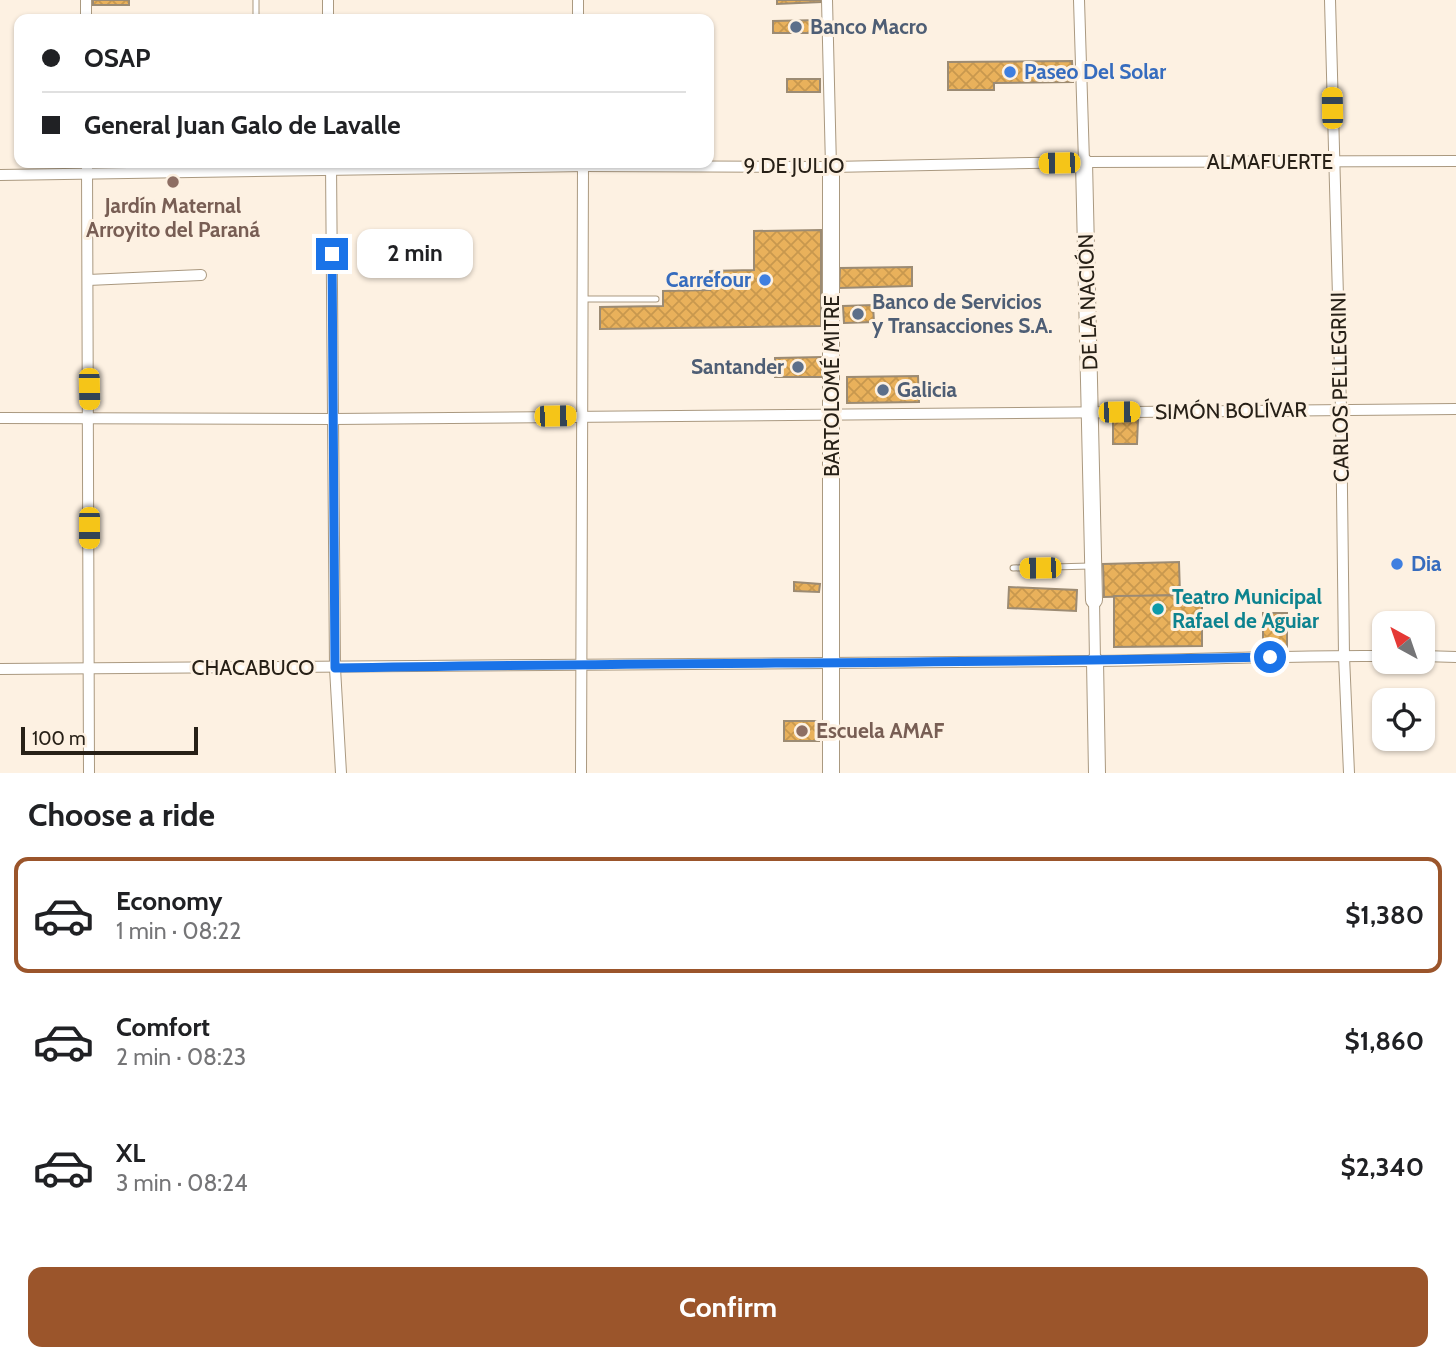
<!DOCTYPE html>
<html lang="en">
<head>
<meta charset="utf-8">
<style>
	body { margin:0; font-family:Cabin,sans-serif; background:#f2f2f2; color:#202124; height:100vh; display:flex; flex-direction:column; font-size:26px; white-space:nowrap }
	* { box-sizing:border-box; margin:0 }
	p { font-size:23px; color:#757577 }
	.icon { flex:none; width:38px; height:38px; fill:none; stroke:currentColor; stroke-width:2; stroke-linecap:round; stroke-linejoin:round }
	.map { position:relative; height:773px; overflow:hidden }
	.drawer { display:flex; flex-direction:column; background:#fff; flex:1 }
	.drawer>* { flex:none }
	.guide { position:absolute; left:14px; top:14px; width:700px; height:154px; border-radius:14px; box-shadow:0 2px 5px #0004; display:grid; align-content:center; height:154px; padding:0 28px; background:#fff }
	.needle { width:46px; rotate:320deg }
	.buttons { position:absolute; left:1372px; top:611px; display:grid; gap:14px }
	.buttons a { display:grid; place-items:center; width:63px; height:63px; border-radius:14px; background:#fff; box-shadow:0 2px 5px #0004; font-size:35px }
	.scale { position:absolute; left:21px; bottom:18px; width:177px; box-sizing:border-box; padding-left:7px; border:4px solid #272017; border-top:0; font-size:19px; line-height:24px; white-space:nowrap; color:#272017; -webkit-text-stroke:5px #fdf1e2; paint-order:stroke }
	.end { position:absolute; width:32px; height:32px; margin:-16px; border:9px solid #1a73e8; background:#fff; box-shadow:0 0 0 4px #fff }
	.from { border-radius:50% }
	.bubble { position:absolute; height:49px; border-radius:14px; background:#fff; box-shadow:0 2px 5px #0004; font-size:23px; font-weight:800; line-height:49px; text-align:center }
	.car { position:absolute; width:21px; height:42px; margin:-21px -10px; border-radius:9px; box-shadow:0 0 5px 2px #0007; background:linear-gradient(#f5c518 24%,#345 0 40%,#f5c518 0 76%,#345 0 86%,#f5c518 0) }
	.guide b { display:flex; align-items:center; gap:24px; height:66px; font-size:26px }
	.guide b+b { border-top:2px solid #e0e0e0 }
	.guide i { width:18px; height:18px; background:#202124 }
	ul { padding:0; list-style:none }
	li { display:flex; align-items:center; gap:21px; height:116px; margin:0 14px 10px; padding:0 14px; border:4px solid transparent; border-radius:14px }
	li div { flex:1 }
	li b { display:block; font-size:26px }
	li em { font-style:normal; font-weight:800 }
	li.on { border-color:#9b552b }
	li>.icon { width:63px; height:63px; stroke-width:1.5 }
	h2 { padding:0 28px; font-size:32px; line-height:84px }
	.primary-button { display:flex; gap:14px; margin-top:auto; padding:14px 28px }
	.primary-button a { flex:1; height:80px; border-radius:14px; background:#9b552b; color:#fff; font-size:28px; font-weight:800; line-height:80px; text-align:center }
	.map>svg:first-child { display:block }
	.building { fill:url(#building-cross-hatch); stroke:#9c8b73; stroke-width:2 }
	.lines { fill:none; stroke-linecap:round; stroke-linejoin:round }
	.lane-casing { stroke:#aa9980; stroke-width:7 }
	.street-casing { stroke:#aa9980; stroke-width:12 }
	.secondary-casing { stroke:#aa9980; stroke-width:18 }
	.lane { stroke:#fff; stroke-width:5 }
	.street { stroke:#fff; stroke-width:10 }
	.secondary { stroke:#fff; stroke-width:16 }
	.route { stroke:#1a73e8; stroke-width:9 }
	.service-dot { fill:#5c6f8a; stroke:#fdf1e2; stroke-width:2.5 }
	.shop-dot { fill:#3f7fe0; stroke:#fdf1e2; stroke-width:2.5 }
	.education-dot { fill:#8d6e63; stroke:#fdf1e2; stroke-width:2.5 }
	.culture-dot { fill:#0f9aa8; stroke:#fdf1e2; stroke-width:2.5 }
	.labels { text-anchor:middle; stroke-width:6; stroke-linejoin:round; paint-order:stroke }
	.service-label { font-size:21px; font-weight:bold; fill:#4e5e75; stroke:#fdf1e2; text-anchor:start }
	.shop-label { font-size:21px; font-weight:bold; fill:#366cbe; stroke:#fdf1e2; text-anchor:start }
	.street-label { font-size:21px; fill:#272017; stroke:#fdf1e2 }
	.education-label { font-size:21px; font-weight:bold; fill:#785e54; stroke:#fdf1e2 }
	.culture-label { font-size:21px; font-weight:bold; fill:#0d838f; stroke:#fdf1e2; text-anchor:start }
</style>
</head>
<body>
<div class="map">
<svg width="1456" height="773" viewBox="0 0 1456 773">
	<defs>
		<pattern id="building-cross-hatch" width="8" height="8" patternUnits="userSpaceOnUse" patternTransform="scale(1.75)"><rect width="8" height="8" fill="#e9b15b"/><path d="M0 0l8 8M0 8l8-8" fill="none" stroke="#c8984e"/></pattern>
	</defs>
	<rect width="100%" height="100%" fill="#fdf1e2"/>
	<!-- building -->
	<g class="building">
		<rect x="93" y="0" width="36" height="5"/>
		<path d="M777,0H821V2L777,4Z"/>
		<path d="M820,20V33H773V21Z"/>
		<path d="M1072,61L1073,82L994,83V90H948V62Z"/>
		<rect x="787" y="79" width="33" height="13"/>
		<path d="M821,230V326L600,329V307L663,306V291L710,290V271L754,270V231Z"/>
		<path d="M912,267V286L839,288L840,268Z"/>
		<path d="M873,305L874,322L844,323L843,306Z"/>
		<path d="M822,357V377H775V358Z"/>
		<path d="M918,376L919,402L847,403V377Z"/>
		<path d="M1113,419L1138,420L1137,444H1113Z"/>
		<path d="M1179,562L1180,595L1104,597L1103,564Z"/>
		<path d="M794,582L820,584L819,592L794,591Z"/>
		<path d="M1009,587L1077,590L1076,611L1008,608Z"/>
		<path d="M1202,595V646L1114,647V596Z"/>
		<rect x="1263" y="613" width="24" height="34"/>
		<rect x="784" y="721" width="35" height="20"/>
	</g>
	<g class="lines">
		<!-- lane casing -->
		<g class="lane-casing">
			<g id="lane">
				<path d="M256,0V19"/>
				<path d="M583,299H656"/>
				<path d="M1013,568L1090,566"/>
			</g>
		</g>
		<!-- street casing -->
		<g class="street-casing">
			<g id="street">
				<path d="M86,0V19"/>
				<path d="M328,0V19"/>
				<path d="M578,0V19"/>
				<path d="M827,0L831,167"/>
				<path d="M1079,0L1084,162"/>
				<path d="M1330,0L1341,409L1344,656L1349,773"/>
				<path d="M87,163L89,773"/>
				<path d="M331,163L335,668L341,773"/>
				<path d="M0,175L584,166L831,167L1084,162L1456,161"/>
				<path d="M88,280L201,275"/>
				<path d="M0,418L334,419L1456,409"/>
				<path d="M1094,600L1095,661"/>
				<path d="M1423,656L1456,657"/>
				<path d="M0,669C364,667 728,663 1092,661C1190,660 1287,655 1384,656"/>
				<path d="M581,773L583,163"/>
			</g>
		</g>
		<!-- secondary casing -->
		<g class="secondary-casing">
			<g id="secondary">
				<path d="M1084,162L1094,600"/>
				<path d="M831,167V773"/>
				<path d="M1095,661L1097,773"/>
			</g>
		</g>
		<!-- lane -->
		<use href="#lane" class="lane"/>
		<!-- street -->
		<use href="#street" class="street"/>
		<!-- secondary -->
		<use href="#secondary" class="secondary"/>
	</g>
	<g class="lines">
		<!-- route -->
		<path class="route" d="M332,254L335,668C647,662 959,664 1270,657"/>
	</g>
	<!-- markers -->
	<g class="service-dot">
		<circle cx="796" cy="27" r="7"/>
		<circle cx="858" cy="314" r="7"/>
		<circle cx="798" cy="367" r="7"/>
		<circle cx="883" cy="390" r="7"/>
	</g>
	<g class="shop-dot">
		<circle cx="1010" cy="72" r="7"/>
		<circle cx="765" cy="280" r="7"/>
		<circle cx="1397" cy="564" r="7"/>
	</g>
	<g class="education-dot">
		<circle cx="173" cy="182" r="7"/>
		<circle cx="802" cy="731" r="7"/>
	</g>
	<circle class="culture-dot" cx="1158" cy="609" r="7"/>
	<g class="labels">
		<!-- service labels -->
		<g class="service-label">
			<text x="810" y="34">Banco Macro</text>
			<text x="872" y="309">Banco de Servicios<tspan x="872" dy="24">y Transacciones S.A.</tspan></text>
			<text x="784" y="374" text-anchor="end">Santander</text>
			<text x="897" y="397">Galicia</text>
		</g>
		<!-- shop labels -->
		<g class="shop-label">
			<text x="1024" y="79">Paseo Del Solar</text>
			<text x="751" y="287" text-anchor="end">Carrefour</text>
			<text x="1411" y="571">Dia</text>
		</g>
		<!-- street labels -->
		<g class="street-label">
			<text x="1270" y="169">ALMAFUERTE</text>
			<text x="794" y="173">9 DE JULIO</text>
			<text transform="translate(1088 302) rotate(-92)" y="7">DE LA NACIÓN</text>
			<text transform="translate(832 386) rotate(-90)" y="7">BARTOLOMÉ MITRE</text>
			<text transform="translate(1340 387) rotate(-91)" y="7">CARLOS PELLEGRINI</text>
			<text transform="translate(1231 411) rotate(-1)" y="7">SIMÓN BOLÍVAR</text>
			<text x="253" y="675">CHACABUCO</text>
		</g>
		<!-- education labels -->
		<g class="education-label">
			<text x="173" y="213">Jardín Maternal<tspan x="173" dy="24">Arroyito del Paraná</tspan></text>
			<text x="816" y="738" text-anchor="start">Escuela AMAF</text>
		</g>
		<!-- culture labels -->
		<g class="culture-label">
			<text x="1172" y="604">Teatro Municipal<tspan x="1172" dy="24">Rafael de Aguiar</tspan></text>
		</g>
	</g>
</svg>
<div class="buttons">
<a><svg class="needle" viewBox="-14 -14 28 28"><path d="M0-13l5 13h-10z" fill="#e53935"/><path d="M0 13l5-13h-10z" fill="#757577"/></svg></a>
<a><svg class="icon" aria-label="locate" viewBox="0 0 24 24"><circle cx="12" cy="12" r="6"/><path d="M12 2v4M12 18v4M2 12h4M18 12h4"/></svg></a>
</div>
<div class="scale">100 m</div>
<i class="end from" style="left:1270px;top:657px"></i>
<i class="end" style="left:332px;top:254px"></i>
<div class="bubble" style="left:357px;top:229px;width:116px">2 min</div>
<i class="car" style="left:1332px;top:108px;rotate:359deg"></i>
<i class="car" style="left:1059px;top:163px;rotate:269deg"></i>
<i class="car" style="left:89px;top:389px;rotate:179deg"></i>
<i class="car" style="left:1119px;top:412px;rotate:89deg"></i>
<i class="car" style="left:555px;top:416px;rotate:89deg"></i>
<i class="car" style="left:89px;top:528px;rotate:180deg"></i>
<i class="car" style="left:1040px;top:568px;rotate:269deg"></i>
<div class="guide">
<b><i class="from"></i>OSAP</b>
<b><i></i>General Juan Galo de Lavalle</b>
</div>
</div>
<section class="drawer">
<h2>Choose a ride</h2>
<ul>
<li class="on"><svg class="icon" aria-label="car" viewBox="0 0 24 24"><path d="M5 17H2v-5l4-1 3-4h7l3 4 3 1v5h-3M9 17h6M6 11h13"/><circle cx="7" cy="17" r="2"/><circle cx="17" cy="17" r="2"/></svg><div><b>Economy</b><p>1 min · 08:22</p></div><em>$1,380</em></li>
<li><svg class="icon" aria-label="car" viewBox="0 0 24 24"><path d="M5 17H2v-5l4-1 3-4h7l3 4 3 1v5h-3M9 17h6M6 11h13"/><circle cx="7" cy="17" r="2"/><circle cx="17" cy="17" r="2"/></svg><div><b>Comfort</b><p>2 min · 08:23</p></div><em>$1,860</em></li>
<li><svg class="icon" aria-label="car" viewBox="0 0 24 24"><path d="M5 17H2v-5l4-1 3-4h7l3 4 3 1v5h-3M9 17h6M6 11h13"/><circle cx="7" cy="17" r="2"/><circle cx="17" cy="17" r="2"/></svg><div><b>XL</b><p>3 min · 08:24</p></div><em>$2,340</em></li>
</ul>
<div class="primary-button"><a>Confirm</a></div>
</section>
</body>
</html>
